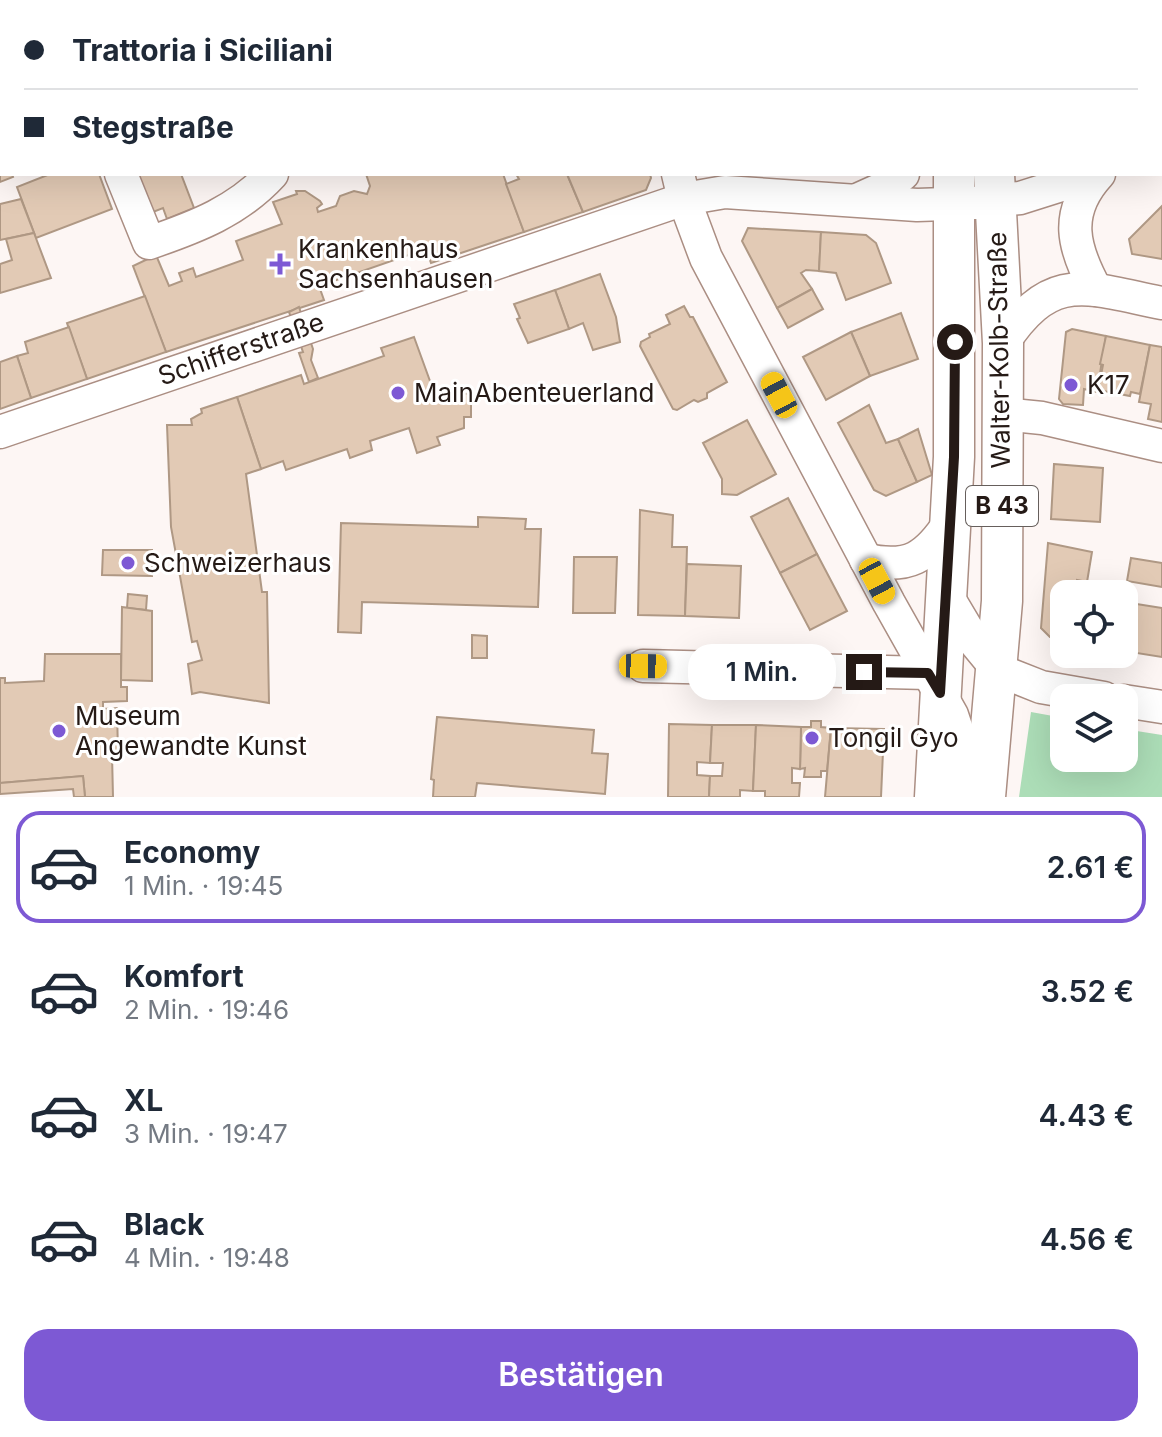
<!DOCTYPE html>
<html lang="de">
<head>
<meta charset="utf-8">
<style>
	body { margin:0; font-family:Inter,sans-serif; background:#f6f6f7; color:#1f2937; height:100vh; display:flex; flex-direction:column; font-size:30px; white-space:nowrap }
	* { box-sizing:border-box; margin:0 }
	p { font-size:26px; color:#747a83 }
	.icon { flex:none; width:44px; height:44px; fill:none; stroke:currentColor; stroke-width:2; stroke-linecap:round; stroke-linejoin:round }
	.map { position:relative; height:797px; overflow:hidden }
	.panel { display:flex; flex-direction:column; background:#fff; flex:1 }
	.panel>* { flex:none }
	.banner { position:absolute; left:0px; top:0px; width:1162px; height:176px; box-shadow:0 8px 32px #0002; display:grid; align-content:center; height:176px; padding:0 24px; background:#fff }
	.controls { position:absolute; left:1050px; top:580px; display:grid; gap:16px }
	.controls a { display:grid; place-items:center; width:88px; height:88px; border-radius:16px; background:#fff; box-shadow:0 8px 32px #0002; font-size:40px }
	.end { position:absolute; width:36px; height:36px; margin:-18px; border:10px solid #251a16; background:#fff; box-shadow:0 0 0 4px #fff }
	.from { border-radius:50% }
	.bubble { position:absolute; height:56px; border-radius:24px; background:#fff; box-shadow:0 8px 32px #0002; font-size:26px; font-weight:600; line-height:56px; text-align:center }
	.car { position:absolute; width:24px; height:48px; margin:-24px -12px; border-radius:10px; box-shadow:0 0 6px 2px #0007; background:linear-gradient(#f5c518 24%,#345 0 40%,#f5c518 0 76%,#345 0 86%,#f5c518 0) }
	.banner b { display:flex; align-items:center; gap:28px; height:76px; font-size:30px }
	.banner b+b { border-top:2px solid #e0e1e3 }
	.banner i { width:20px; height:20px; background:#1f2937 }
	ul { padding:14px 0 0; list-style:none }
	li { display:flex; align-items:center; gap:24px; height:112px; margin:0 16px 12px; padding:0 8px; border:4px solid transparent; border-radius:24px }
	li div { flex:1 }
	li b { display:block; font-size:30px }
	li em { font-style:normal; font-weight:600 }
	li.on { border-color:#7d59d4 }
	li>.icon { width:72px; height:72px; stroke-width:1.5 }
	.action { display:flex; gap:16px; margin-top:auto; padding:16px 24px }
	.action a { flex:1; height:92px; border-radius:24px; background:#7d59d4; color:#fff; font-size:32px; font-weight:600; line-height:92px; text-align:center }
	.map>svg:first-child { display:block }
	.green { fill:#acddb7 }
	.building { fill:#e2cab5; stroke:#af9884; stroke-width:2 }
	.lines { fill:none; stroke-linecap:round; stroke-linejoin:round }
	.minor-casing { stroke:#ab8e83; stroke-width:35 }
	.major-casing { stroke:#ab8e83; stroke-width:43 }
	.minor { stroke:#fff; stroke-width:32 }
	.major { stroke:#fff; stroke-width:40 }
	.route { stroke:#251a16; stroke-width:10 }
	.poi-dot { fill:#7d59d4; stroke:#fff; stroke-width:3 }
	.labels { text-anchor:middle; stroke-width:6; stroke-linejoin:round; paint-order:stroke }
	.shield { fill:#fff; stroke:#665f5c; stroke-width:2 }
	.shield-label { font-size:24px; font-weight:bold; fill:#251a16 }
	.poi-label { font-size:26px; fill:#251a16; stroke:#fff; text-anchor:start }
	.street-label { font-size:26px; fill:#251a16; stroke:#fff }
</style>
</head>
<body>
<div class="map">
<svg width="1162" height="797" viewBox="0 0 1162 797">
	<rect width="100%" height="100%" fill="#fdf6f4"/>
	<!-- green -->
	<path class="green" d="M1031,712L1064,718V758H1124V729L1162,735V797H1019Z"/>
	<!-- building -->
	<g class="building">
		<path d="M240,0H321L316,2Z"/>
		<rect x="635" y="0" width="55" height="2"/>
		<path d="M787,0H885L886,2H786Z"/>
		<path d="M1015,0H1076L1077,2H1016Z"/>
		<path d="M1162,27V101L1160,103V29Z"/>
		<path d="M0,141L2,174H12L13,177L0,182Z"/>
		<path d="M50,174H99L112,209L36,238L17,187Z"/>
		<path d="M132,174H181L194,208L167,219L163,208L148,214Z"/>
		<path d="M366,174H503L524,232L431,263L426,249L319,286L324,300L166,352L133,266L156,255L169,286L182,281L179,273L193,268L196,277L243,260L236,241L282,224L273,202L297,194L296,191H305L320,201L322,204L317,208L318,212L336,206L340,196L354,191L367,194L370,186Z"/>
		<path d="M516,174H567L583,212L524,232L506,184L519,179Z"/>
		<path d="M567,174H650L651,178L646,190L583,212Z"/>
		<path d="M21,199L34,233L0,240V204Z"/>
		<path d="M1162,206V259L1132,254L1129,239Z"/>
		<path d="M748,228L821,232L819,271L806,270L801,273L812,289L777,308L742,241Z"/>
		<path d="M821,232L866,235L876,243L891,283L846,300L836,273L819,271Z"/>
		<path d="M34,233L51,278L0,293V264L12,260L6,239Z"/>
		<path d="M600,274L616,317L620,342L593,350L583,323L569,329L555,290Z"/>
		<path d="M812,289L823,309L788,328L777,308Z"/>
		<path d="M555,290L569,329L528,343L517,319L520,318L514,304Z"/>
		<path d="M145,296L166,352L87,379L67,323Z"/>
		<path d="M684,306L690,317H693L727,382L707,393V398L698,402L694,400L677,410L673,409L640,346L641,342L650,337L649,334L670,324L666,315Z"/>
		<path d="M299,307L313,349L311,360L318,378L309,382L299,353L303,352L289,312Z"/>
		<path d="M901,313L918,359L870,376L851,332Z"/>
		<path d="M69,327L87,379L31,398L17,356L28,353L25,342Z"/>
		<path d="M1072,329L1106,336L1097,392L1084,389L1083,405L1063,404L1059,399L1066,332Z"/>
		<path d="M851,332L870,376L826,400L803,357Z"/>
		<path d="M1106,336L1150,345L1140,394L1131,392L1130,396L1098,390L1103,365L1100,364Z"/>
		<path d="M414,337L434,392L446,388V393L471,394V417H464V428L437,437L440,445L417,453L409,428L370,441L372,450L350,458L347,449L286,470L283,461L261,469L237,397L301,375L304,384L384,356L381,348Z"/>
		<path d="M1150,345L1162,347V422L1148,419L1151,404L1139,402Z"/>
		<path d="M17,356L31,398L0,409V362Z"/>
		<path d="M237,397L261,469L246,474L262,592H267L269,703L200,692L192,694L188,664L202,660L197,641L192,642L171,527L167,425H192L191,419L202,413L201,409Z"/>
		<path d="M869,405L886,443L898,439L917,482L886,496L874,490L838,423Z"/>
		<path d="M747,420L776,474L737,495L722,494V479L703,443Z"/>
		<path d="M918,429L932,475L917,482L898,439Z"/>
		<path d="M1054,464L1103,468L1100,522L1051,519Z"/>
		<path d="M788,498L817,554L780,573L751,517Z"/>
		<path d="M640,510L673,515L672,547H687L685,616L638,615Z"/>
		<path d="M478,517L526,519L525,529H541L538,607L362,602L361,633L338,632L341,523L478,527Z"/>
		<path d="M1048,543L1092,552L1087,582L1077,580L1075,594H1064V640L1050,637L1041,628Z"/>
		<path d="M103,550H152V576L102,575Z"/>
		<path d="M817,554L847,611L810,630L780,573Z"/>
		<path d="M574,557H617L615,613H573Z"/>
		<path d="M1131,558L1162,563V587L1127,581Z"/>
		<path d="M687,564L741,566L739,618L685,616Z"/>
		<path d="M128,594L147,596L146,610L127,608Z"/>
		<path d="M1124,602L1162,608V657L1124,651Z"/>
		<path d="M122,607L152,611V681L121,680Z"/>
		<path d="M472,635L487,636V658H472Z"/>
		<path d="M45,654H121V687H127V701L103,702V709L117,708L118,754H112L113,797H85L83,776L0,783V678H5V683L44,681Z"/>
		<path d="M437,717L594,730L592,753L608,754L605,794L477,783L475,797H433L434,780L431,779Z"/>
		<path d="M811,721H821V727L831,728L827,771H821V777H804L805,768L800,769L801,727H811Z"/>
		<path d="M669,724L712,725L710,763L697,762V775L710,776L709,797H668Z"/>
		<path d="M712,725H756L753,791L740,790V797H709L710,776H722L723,763H710Z"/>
		<path d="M756,725L801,727L800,769L792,768V783H800L799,797H765V791H753Z"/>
		<path d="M831,728L884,729L881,797H825Z"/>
		<path d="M83,776L85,797H74L73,789L0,794V783Z"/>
	</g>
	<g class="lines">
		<!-- minor casing -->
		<g class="minor-casing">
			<g id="minor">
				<path d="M613,0L614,2"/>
				<path d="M84,2L90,0"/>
				<path d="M375,2L378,0"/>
				<path d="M0,34L2,33"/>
				<path d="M1160,142L1162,141"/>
				<path d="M121,174L149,243C196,227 238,211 272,174"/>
				<path d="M678,174L684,199L706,258L889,603L952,715L960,739L969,797"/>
				<path d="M857,200L888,186L903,174"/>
				<path d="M1096,290C1073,248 1063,213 1099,174"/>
				<path d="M1003,343C1052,269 1086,288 1162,303"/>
				<path d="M1003,414L1042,418L1162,446"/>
				<path d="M0,432L684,199L725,192L917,205L975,203L1020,198L1096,174"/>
				<path d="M866,560C909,569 926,558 950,522"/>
				<path d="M946,594L974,641L998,670L1041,687L1104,698"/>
				<path d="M643,666L928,673"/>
				<path d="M1124,701L1162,707"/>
			</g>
		</g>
		<!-- major casing -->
		<g class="major-casing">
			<g id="major">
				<path d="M939,0V2"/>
				<path d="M977,0V2"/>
				<path d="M935,797L954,457V174"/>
				<path d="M985,797L1002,601L1003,343L994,174"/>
			</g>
		</g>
		<!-- minor -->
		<use href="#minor" class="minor"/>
		<!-- major -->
		<use href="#major" class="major"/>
	</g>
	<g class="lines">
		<!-- route -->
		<path class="route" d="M864,672L928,673L940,693L954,457L955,342"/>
	</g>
	<!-- markers -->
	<g class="poi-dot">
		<path d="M276 252h8v8h8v8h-8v8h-8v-8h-8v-8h8z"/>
		<circle cx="1071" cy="385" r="8"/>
		<circle cx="398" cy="393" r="8"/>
		<circle cx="128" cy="563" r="8"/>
		<circle cx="59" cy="731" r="8"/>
		<circle cx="812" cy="738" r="8"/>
	</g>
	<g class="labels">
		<!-- shield labels -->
		<rect class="shield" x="966" y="486" width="72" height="40" rx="6"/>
		<g class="shield-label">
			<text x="1002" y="514">B 43</text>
		</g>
		<!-- poi labels -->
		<g class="poi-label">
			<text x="298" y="258">Krankenhaus<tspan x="298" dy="30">Sachsenhausen</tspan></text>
			<text x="1087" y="394">K17</text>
			<text x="414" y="402">MainAbenteuerland</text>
			<text x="144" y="572">Schweizerhaus</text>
			<text x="75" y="725">Museum<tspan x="75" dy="30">Angewandte Kunst</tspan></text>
			<text x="828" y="747">Tongil Gyo</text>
		</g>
		<!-- street labels -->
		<g class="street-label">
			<text transform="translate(241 349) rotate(-19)" y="9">Schifferstraße</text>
			<text transform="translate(999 350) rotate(-91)" y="9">Walter-Kolb-Straße</text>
		</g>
	</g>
</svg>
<div class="controls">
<a><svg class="icon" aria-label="locate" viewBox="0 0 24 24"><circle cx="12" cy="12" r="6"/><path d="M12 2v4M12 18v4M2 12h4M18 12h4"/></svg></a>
<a><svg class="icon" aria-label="layers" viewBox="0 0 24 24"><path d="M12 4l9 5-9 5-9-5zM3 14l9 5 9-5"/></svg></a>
</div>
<i class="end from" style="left:955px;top:342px"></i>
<i class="end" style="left:864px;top:672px"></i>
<div class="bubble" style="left:688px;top:644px;width:148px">1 Min.</div>
<i class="car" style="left:779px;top:395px;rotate:332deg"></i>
<i class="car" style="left:877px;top:581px;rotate:152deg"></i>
<i class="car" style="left:643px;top:666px;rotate:91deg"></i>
<div class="banner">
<b><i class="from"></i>Trattoria i Siciliani</b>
<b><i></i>Stegstraße</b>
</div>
</div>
<section class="panel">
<ul>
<li class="on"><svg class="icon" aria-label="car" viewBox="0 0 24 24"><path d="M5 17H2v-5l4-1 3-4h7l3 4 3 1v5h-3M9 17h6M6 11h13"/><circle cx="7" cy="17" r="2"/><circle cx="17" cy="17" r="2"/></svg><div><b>Economy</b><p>1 Min. · 19:45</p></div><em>2.61 €</em></li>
<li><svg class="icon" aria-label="car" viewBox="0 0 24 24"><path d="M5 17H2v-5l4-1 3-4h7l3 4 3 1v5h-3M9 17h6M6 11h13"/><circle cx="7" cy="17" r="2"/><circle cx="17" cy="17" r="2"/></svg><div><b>Komfort</b><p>2 Min. · 19:46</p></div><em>3.52 €</em></li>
<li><svg class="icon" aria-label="car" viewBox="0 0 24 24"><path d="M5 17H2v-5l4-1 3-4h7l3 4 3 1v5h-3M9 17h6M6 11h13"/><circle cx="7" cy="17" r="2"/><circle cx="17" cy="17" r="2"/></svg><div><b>XL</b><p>3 Min. · 19:47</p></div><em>4.43 €</em></li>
<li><svg class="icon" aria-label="car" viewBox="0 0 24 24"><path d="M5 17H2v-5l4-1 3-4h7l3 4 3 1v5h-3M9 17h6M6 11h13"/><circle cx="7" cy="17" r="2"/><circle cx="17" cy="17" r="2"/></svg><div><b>Black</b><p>4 Min. · 19:48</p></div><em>4.56 €</em></li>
</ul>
<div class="action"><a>Bestätigen</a></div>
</section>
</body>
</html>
